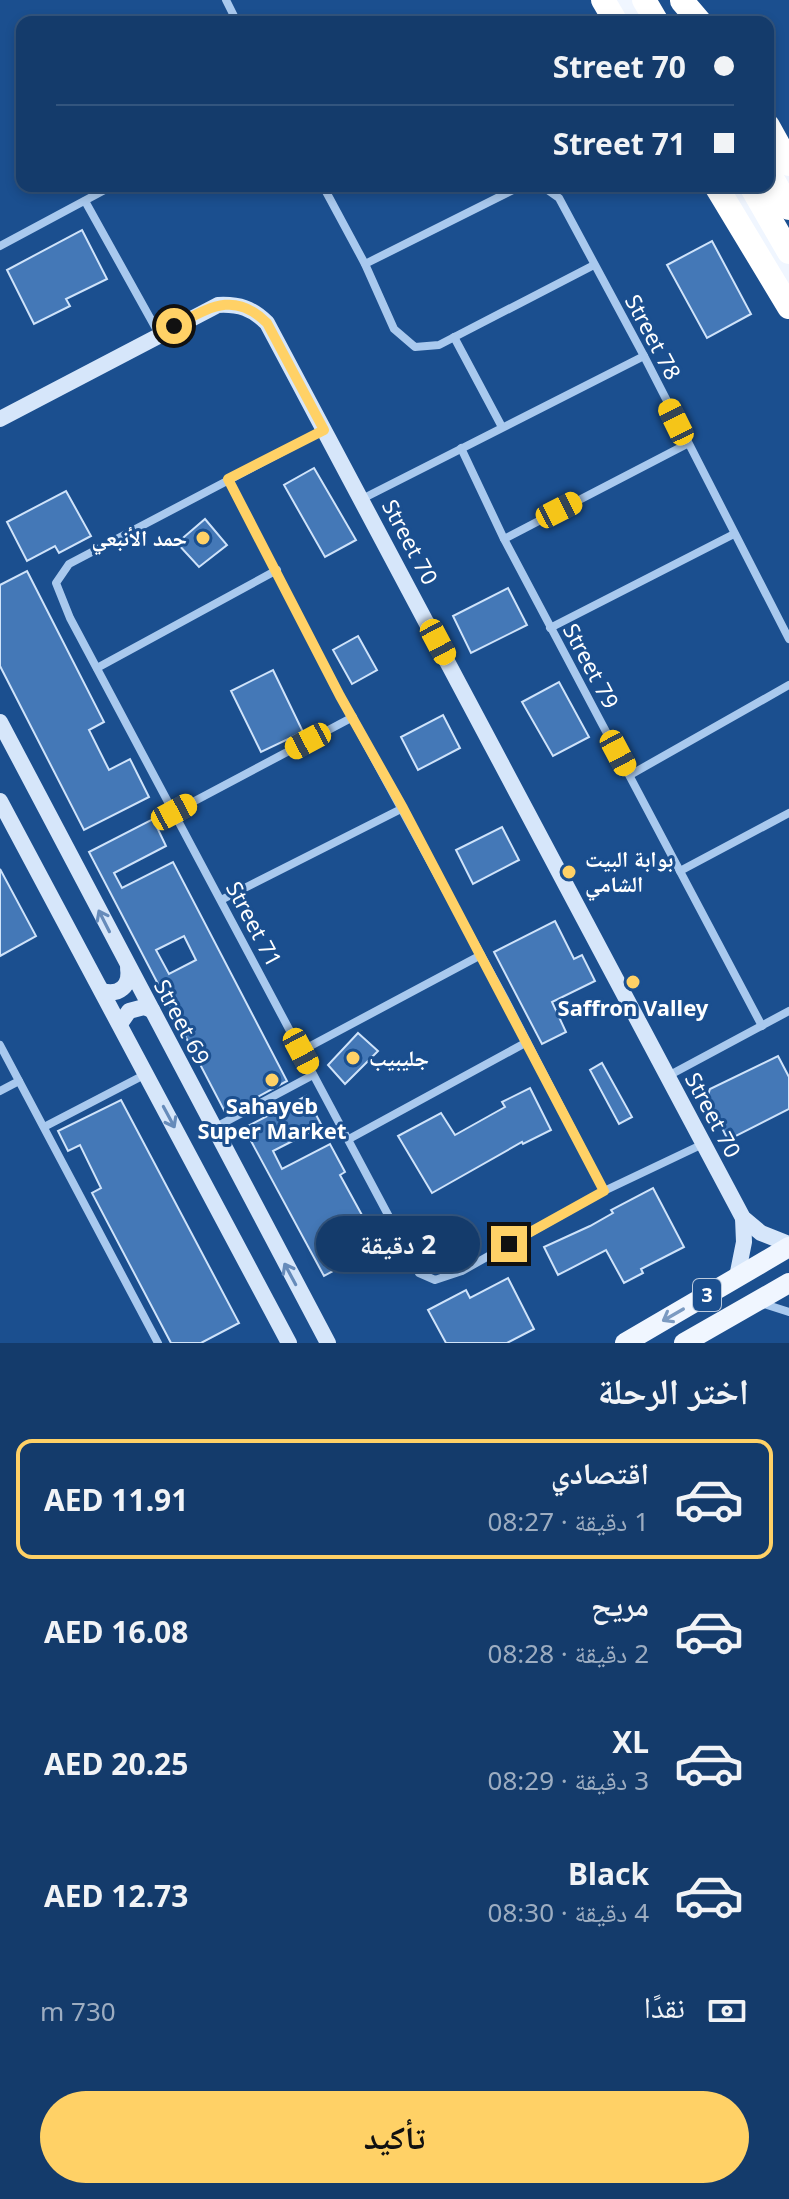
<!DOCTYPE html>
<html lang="ar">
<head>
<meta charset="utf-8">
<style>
	body { margin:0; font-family:"Noto Sans","Noto Naskh Arabic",sans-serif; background:#214673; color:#f1f3f6; direction:rtl; height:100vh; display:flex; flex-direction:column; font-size:30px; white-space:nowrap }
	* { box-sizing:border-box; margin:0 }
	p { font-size:26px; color:#9dadc1 }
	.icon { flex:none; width:44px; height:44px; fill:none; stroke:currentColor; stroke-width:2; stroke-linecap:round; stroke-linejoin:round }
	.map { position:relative; height:1343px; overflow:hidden; direction:ltr }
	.details { display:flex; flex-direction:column; background:#143b6b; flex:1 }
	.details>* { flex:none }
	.top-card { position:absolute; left:16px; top:16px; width:758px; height:176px; border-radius:16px; box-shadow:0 4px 12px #0003,0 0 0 2px #33557e; direction:rtl; display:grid; align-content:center; height:176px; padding:0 40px; background:#143b6b }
	.end { position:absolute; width:36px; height:36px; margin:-18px; border:10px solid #ffd166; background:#111; box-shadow:0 0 0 4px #111 }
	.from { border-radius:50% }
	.bubble { position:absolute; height:56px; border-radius:28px; background:#143b6b; box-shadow:0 4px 12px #0003,0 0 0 2px #33557e; font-size:26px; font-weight:700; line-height:56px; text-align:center; direction:rtl }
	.car { position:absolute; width:24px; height:48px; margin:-24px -12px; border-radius:10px; box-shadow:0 0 6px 2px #0007; background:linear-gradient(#f5c518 24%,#345 0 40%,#f5c518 0 76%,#345 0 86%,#f5c518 0) }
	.top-card b { display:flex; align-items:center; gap:28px; height:76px; font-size:30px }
	.top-card b+b { border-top:2px solid #33557e }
	.top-card i { width:20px; height:20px; background:#f1f3f6 }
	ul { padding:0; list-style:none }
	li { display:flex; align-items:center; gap:24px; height:120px; margin:0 16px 12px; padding:0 24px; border:4px solid transparent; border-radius:16px }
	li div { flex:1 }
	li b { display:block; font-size:30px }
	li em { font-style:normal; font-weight:700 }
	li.on { border-color:#ffd166 }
	li>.icon { width:72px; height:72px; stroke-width:1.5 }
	h2 { padding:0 40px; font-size:36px; line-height:96px }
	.pay { display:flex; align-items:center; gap:20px; height:88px; padding:0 40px; font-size:30px }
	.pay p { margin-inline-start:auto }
	.action { display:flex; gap:16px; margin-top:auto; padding:16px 40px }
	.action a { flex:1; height:92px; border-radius:48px; background:#ffd166; color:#111; font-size:32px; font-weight:700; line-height:92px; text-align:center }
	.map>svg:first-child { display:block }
	.building { fill:#4478b7; stroke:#cfe3fa; stroke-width:2; fill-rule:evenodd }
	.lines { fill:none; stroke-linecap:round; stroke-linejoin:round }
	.street { stroke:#a9c9ee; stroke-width:8 }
	.secondary { stroke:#d6e6fa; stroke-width:16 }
	.primary { stroke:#f0f6ff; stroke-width:20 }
	.highway { stroke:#fff; stroke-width:24 }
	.oneway { stroke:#668bba }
	.oneway2 { stroke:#7b9ac1 }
	.route { stroke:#ffd166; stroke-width:10 }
	.poi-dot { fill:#ffd166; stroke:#1b4f8f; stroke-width:3 }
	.labels { text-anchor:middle; stroke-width:6; stroke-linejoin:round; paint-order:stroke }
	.shield { fill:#1b4f8f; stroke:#bbcadd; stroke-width:2 }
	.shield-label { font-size:20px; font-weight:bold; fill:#fff }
	.street-label { font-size:22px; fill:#fff; stroke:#1b4f8f }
	.poi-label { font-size:22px; font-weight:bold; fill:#fff; stroke:#1b4f8f; text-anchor:start }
</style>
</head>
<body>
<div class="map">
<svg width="789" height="1343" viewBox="0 0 789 1343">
	<rect width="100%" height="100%" fill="#1b4f8f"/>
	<!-- building -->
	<g class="building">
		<path d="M82,230L107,279L66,299L70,306L34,324L7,270Z"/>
		<path d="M712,241L751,314L707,338L667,265Z"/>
		<path d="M314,468L356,540L325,557L284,485Z"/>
		<path d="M66,491L91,536L59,553L55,546L27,561L7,522Z"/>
		<path d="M205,519L227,545L199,567L177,543Z"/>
		<path d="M27,571L104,722L89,730L109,770L130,759L149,797L84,830L0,666V585Z"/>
		<path d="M508,588L527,625L471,653L453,616Z"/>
		<path d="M358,636L377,670L352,684L333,650Z"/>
		<path d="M273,670L303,732L261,752L231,691Z"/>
		<path d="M559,682L589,737L553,756L522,702Z"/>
		<path d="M443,715L460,748L418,770L401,737Z"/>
		<path d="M153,819L166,846L114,873L122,888L173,862L287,1081L226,1114L89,852ZM184,936L196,960L169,974L156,950Z"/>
		<path d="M502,827L519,860L473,884L456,850Z"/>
		<path d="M0,869L36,936L0,956Z"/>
		<path d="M555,921L574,959L582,955L595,981L552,1002L566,1032L542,1044L494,952Z"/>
		<path d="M358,1033L378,1051L345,1084L328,1065Z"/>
		<path d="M778,1056L789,1077V1109L728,1140L707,1098L710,1089Z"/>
		<path d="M602,1063L632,1117L619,1124L590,1070Z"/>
		<path d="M530,1088L551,1130L523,1144L522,1142L432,1193L398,1136L441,1113L455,1135L505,1107L502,1102Z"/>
		<path d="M306,1096L322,1126L273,1151L282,1169L330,1144L345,1172L340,1175L379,1246L324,1276L244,1128Z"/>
		<path d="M121,1100L239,1323L201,1343H171L92,1193L101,1188L80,1145L68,1151L58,1131Z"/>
		<path d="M653,1188L684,1247L641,1269L643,1273L624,1283L606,1250L558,1275L544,1247L590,1226L613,1213L611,1210Z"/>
		<path d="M508,1278L534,1329L507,1343H446L428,1310L466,1290L470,1298Z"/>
	</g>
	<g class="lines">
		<!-- street -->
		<g class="street">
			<path d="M226,0L237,22"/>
			<path d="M323,186L365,264L394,329L415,347L439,345L594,265"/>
			<path d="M542,186L559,198L644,356L789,639"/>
			<path d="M85,201L159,334"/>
			<path d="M0,246L112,186"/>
			<path d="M365,264L521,186"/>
			<path d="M454,337L502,427"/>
			<path d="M324,430L69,564L56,583L70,618L419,1273L435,1280L462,1271L604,1191L703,1144"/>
			<path d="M461,448L504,539L762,1026"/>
			<path d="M228,479L340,696L506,1001L604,1191"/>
			<path d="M362,499L644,356"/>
			<path d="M504,539L687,444"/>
			<path d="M550,628L734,534"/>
			<path d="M97,668L277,570"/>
			<path d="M630,775L789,685"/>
			<path d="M174,812L353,717"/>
			<path d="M680,871L789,813"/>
			<path d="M221,900L403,808"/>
			<path d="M0,1045L158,1343"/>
			<path d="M301,1051L481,955"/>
			<path d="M668,1076L789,1011"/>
			<path d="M0,1091L19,1081"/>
			<path d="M44,1127L146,1074"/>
			<path d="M214,1128L313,1075"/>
			<path d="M349,1139L527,1042"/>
			<path d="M761,1303L789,1312"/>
		</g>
		<!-- secondary -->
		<g class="secondary">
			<path d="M0,419L218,305C239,304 252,308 267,323L743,1218L761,1233L789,1244"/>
			<path d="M0,722L328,1343"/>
			<path d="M0,801L289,1343"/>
			<path d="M102,991C119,996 131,986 128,968"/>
			<path d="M120,1024L129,1011L144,1007L152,1010"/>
			<path d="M737,1277L744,1242L743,1218"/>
		</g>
		<!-- primary -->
		<g class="primary">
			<path d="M625,0L638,22"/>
			<path d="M768,153L785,183"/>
			<path d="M733,186L789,283"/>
			<path d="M625,1343L789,1247"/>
			<path d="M684,1343L789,1283"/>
		</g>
		<!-- highway -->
		<g class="highway">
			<path d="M603,0L616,22"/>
			<path d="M644,0L657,22"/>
			<path d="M682,1L700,22"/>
			<path d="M768,126L789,164"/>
			<path d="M768,171L789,208"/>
			<path d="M716,186L789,307"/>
			<path d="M751,186L789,252"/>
		</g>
	</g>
	<!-- one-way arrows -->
	<defs><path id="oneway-shaft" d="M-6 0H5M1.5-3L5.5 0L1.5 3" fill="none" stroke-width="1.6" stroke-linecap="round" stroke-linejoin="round" transform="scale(2)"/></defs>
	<g class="oneway">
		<use href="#oneway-shaft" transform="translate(104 921) rotate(-117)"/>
		<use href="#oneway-shaft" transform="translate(169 1117) rotate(62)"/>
		<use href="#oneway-shaft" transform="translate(290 1274) rotate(-118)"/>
	</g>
	<use class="oneway2" href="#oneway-shaft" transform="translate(673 1315) rotate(150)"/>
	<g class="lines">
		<!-- route -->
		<path class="route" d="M174,326C209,308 234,290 267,323L324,430L228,479L340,696L403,808L604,1191L509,1244"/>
	</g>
	<!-- markers -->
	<g class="poi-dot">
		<circle cx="203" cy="538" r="8"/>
		<circle cx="569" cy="872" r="8"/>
		<circle cx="633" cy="982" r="8"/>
		<circle cx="353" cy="1058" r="8"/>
		<circle cx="272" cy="1080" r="8"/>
	</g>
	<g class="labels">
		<!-- shield labels -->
		<rect class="shield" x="693" y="1279" width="28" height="32" rx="6"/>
		<g class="shield-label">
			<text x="707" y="1302">3</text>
		</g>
		<!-- street labels -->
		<g class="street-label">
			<text transform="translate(653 337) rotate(62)" y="8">Street 78</text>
			<text transform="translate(410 542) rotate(62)" y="8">Street 70</text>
			<text transform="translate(591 666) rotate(62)" y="8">Street 79</text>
			<text transform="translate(254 924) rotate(62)" y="8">Street 71</text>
			<text transform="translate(182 1022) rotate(62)" y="8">Street 69</text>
			<text transform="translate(713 1115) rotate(62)" y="8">Street 70</text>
		</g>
		<!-- poi labels -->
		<g class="poi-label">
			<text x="187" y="546" text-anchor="end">حمد الأنبعي</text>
			<text x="585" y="867">بوابة البيت<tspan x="585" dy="25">الشامي</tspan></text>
			<text x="633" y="1016" text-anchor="middle">Saffron Valley</text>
			<text x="369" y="1066">جليبيب</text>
			<text x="272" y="1114" text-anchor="middle">Sahayeb<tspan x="272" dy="25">Super Market</tspan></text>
		</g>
	</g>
</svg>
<i class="end from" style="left:174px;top:326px"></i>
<i class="end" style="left:509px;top:1244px"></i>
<div class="bubble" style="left:316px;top:1216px;width:164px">2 دقيقة</div>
<i class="car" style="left:676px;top:422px;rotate:334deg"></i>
<i class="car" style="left:559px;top:510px;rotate:63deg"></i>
<i class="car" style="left:438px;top:642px;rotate:152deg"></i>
<i class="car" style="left:308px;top:741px;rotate:242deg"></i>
<i class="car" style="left:618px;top:753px;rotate:152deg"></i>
<i class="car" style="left:174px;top:812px;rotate:62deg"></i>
<i class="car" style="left:301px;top:1051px;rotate:152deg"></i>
<div class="top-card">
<b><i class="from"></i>Street 70</b>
<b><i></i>Street 71</b>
</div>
</div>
<section class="details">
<h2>اختر الرحلة</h2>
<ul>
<li class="on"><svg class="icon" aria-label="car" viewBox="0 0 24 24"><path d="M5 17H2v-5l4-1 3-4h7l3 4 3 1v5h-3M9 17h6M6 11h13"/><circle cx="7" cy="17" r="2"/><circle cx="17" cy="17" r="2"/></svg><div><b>اقتصادي</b><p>1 دقيقة · 08:27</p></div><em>AED 11.91</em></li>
<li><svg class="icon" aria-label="car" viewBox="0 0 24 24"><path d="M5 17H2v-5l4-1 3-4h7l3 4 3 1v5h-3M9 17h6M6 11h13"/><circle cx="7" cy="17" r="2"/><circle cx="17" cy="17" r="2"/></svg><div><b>مريح</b><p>2 دقيقة · 08:28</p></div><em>AED 16.08</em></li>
<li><svg class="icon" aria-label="car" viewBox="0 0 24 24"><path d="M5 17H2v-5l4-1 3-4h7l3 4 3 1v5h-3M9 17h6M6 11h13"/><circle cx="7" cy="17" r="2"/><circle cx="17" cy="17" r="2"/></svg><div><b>XL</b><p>3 دقيقة · 08:29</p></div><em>AED 20.25</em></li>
<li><svg class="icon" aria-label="car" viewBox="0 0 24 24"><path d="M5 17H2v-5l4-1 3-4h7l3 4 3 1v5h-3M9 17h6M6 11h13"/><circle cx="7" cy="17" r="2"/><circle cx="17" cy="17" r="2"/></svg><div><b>Black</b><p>4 دقيقة · 08:30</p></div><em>AED 12.73</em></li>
</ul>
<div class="pay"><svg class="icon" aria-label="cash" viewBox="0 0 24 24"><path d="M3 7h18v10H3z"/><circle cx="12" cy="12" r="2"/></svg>نقدًا<p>730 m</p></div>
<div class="action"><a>تأكيد</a></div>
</section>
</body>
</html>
